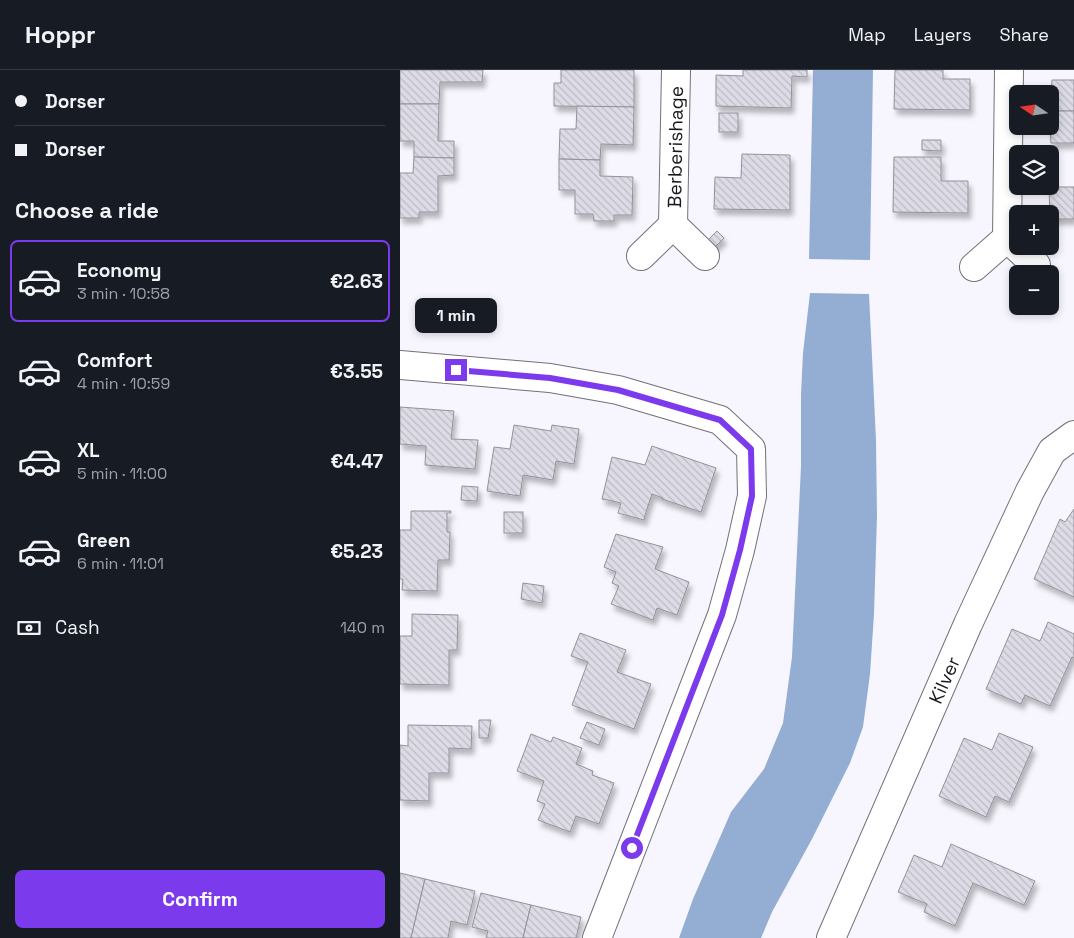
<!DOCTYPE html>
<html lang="en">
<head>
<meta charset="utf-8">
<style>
	body { margin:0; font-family:"Space Grotesk",sans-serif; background:#20242c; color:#f1f3f6; height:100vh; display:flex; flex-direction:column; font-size:19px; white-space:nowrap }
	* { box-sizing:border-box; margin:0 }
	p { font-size:16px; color:#9ea1a6 }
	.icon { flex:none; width:28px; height:28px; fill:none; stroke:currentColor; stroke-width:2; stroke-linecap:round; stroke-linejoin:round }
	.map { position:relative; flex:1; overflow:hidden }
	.sheet { display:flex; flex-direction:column; background:#171b24; width:400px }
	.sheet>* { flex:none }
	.hud { display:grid; align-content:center; height:110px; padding:0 15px; background:#171b24 }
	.needle { width:32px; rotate:283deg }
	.controls { position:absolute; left:609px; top:15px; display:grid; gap:10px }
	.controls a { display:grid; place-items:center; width:50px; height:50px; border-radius:8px; background:#171b24; box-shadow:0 2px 8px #0003; font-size:25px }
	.end { position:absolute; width:22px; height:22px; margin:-11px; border:6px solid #7c3aed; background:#fff; box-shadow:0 0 0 2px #fff }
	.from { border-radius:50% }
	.bubble { position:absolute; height:35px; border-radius:8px; background:#171b24; box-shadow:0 2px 8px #0003; font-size:16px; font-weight:800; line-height:35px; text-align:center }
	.hud b { display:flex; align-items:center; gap:18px; height:48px; font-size:19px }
	.hud b+b { border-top:1px solid #363941 }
	.hud i { width:12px; height:12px; background:#f1f3f6 }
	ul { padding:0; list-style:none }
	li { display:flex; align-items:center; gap:15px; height:82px; margin:0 10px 8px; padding:0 5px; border:2px solid transparent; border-radius:8px }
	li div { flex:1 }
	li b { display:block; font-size:19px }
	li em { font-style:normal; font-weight:800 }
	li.current { border-color:#7c3aed }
	li>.icon { width:45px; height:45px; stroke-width:1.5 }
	h2 { padding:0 15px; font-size:22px; line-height:60px }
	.pay { display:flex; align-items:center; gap:12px; height:55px; padding:0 15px; font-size:19px }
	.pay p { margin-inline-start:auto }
	.button { display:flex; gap:10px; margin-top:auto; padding:10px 15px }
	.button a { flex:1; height:58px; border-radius:8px; background:#7c3aed; color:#fff; font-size:20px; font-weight:800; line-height:58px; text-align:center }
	header { display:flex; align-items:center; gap:30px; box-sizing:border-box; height:70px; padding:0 25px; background:#171b24; border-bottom:1px solid #363941 }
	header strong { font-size:24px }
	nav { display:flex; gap:28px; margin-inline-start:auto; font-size:18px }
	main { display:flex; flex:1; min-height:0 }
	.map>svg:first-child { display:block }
	.water { fill:#94add2 }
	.building { fill:url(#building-back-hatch); stroke:#93919a; filter:url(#shadow) }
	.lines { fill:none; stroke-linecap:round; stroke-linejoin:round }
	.street-casing { stroke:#727079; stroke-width:30 }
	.street { stroke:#fff; stroke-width:28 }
	.route { stroke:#7c3aed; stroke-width:6 }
	.labels { text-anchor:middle; stroke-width:4; stroke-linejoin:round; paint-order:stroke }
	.street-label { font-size:19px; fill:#19181c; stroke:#fff }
</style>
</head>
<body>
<header>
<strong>Hoppr</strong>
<nav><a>Map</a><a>Layers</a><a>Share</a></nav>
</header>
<main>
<section class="sheet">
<div class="hud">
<b><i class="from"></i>Dorser</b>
<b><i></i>Dorser</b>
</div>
<h2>Choose a ride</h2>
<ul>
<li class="current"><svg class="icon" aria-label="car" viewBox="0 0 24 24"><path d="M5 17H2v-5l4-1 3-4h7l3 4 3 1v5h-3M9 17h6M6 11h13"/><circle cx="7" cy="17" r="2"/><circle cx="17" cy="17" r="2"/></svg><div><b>Economy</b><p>3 min · 10:58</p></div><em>€2.63</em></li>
<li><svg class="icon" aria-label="car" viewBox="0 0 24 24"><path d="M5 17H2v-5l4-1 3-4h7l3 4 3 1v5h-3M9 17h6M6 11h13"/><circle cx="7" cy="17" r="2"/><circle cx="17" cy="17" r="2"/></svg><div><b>Comfort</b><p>4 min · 10:59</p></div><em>€3.55</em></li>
<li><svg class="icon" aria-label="car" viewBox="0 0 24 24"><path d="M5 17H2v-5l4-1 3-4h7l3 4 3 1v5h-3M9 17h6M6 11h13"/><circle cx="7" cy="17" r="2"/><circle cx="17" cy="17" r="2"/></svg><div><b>XL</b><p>5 min · 11:00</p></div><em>€4.47</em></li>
<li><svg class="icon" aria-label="car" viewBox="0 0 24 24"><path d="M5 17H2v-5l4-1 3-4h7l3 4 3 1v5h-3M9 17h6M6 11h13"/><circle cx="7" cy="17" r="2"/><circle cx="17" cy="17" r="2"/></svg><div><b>Green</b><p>6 min · 11:01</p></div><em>€5.23</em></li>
</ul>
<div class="pay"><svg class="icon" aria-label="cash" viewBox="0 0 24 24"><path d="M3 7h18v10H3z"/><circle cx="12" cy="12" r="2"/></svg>Cash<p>140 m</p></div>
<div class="button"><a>Confirm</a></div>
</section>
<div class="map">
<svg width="674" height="868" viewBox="0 0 674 868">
	<defs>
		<pattern id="building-back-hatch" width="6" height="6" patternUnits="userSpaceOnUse" patternTransform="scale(1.25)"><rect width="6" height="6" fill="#dddbe5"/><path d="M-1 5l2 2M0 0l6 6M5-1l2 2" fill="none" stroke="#bdbbc4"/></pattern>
		<filter id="shadow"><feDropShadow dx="3" dy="5.5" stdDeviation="2.5" flood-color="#0004"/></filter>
	</defs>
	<rect width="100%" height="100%" fill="#f7f6fe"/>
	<!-- water -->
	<g class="water">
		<path d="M413,0H473L470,190L409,189Z"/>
		<path d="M410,223L469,224L476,370L477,446L474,544L470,604L463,657L450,693L412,769L372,842L361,868H279L293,829L331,742L364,699L383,653L392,587L401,396V324L403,283Z"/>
	</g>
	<!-- building -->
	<g class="building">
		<path d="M0,0H83L82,12H40L39,34H0Z"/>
		<path d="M161,0H234V37L154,36V13H161Z"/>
		<path d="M343,0H407V7L392,6L391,38L316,36V5L343,6Z"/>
		<path d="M495,0H543V9H570V40L494,39Z"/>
		<path d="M652,10H674V41H650Z"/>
		<path d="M0,34H39L38,71H54V88L14,87V71H0Z"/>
		<path d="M177,36L234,37L233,75L201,74L200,90L159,89L160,59H176Z"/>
		<path d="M650,41H674V73H651L650,58H647V56H650Z"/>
		<rect x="319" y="43" width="19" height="19"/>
		<path d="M522,70H541V81L522,80Z"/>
		<path d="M342,84L390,85V140L314,139L315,107L341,108Z"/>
		<path d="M14,87L54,88V105L38,106V142H19V148H0V103H13Z"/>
		<path d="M494,87H541V111H568V143L493,142Z"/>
		<path d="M159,89L200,90V106L233,107L232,145H214V151H194L193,144H175V120H159Z"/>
		<path d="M649,117H674V149H650Z"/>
		<path d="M317,161L324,168L315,177L308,170Z"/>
		<path d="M0,337L54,341L51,369L78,370L75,399L25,395L26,376L0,374Z"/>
		<path d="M114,355L151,361L152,355L179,359L174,394L156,391L153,410L123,405L120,426L87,421L94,377L110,379Z"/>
		<path d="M252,376L316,398L301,442L262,429L263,428L252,424L244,448H245L244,450L218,443L221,433L204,429V430L202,429L212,387L245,395Z"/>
		<path d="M62,416L78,417L77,431L61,430Z"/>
		<path d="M674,439V527L634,509L660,449L665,452Z"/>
		<path d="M11,441H51V443H47V462H50L49,490H38L37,521L2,520L3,509H0V460H11Z"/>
		<rect x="104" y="442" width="19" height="21"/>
		<path d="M216,464L263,477L255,499L289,512L277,545L257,538L253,550L211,534L219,516L212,513L216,502L204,497Z"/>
		<path d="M123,513L144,516L142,533L121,529Z"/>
		<path d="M12,544L58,545L57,580H49V615L0,614V566H12Z"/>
		<path d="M648,552L674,564V588L672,587L650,636L625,625L621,634L586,619L612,559L640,571Z"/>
		<path d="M180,563L226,580L217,602L251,614L234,659L172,635L188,592L171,586Z"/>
		<path d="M79,650H91L88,668H79Z"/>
		<path d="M187,652L205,659L199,675L180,668Z"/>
		<path d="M8,655L72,656L71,679L49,678V703H29V731L0,730V675L8,676Z"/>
		<path d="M599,663L633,677L609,732L595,726L586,747L539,726L564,668L592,680Z"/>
		<path d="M131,664L151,672L153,667L182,678L176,694L193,701L192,705L214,713L199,754L176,746L170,762L138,750L145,734L137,731L144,711L117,701Z"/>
		<path d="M551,774L635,811L624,835L573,813L555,856L524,842L527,834L498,822L514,785L542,797Z"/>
		<path d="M0,803L25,809L11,868H0Z"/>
		<path d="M25,809L75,821L67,855L51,851L48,868H11Z"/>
		<path d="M81,823L131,835L123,868H86L88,861L72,857Z"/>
		<path d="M131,835L181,847L176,868H123Z"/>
	</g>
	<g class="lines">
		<!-- street casing -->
		<g class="street-casing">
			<g id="street">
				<path d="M273,155L276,0"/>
				<path d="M607,168L609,0"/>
				<path d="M241,186L273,155L305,186"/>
				<path d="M574,197L607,168L636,195"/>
				<path d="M0,295L150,308L218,320L320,350L351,379L352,426L340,480L322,545L197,868"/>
				<path d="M431,868L568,554L630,421L652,381L674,365"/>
			</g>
		</g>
		<!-- street -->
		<use href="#street" class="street"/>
	</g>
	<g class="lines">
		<!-- route -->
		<path class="route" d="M56,300L150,308L218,320L320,350L351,379L352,426L340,480L322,545L232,778"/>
	</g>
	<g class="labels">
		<!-- street labels -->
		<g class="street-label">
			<text transform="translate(275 77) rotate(-89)" y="7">Berberishage</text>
			<text transform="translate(544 610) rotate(-66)" y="7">Kilver</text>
		</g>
	</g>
</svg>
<div class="controls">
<a><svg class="needle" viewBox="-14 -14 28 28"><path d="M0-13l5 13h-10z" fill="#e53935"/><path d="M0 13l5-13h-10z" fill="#9ea1a6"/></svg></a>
<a><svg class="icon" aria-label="layers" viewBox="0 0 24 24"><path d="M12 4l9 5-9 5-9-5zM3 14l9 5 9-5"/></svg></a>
<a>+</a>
<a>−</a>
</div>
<i class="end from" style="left:232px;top:778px"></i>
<i class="end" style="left:56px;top:300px"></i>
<div class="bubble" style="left:15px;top:228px;width:82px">1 min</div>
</div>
</main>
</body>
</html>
